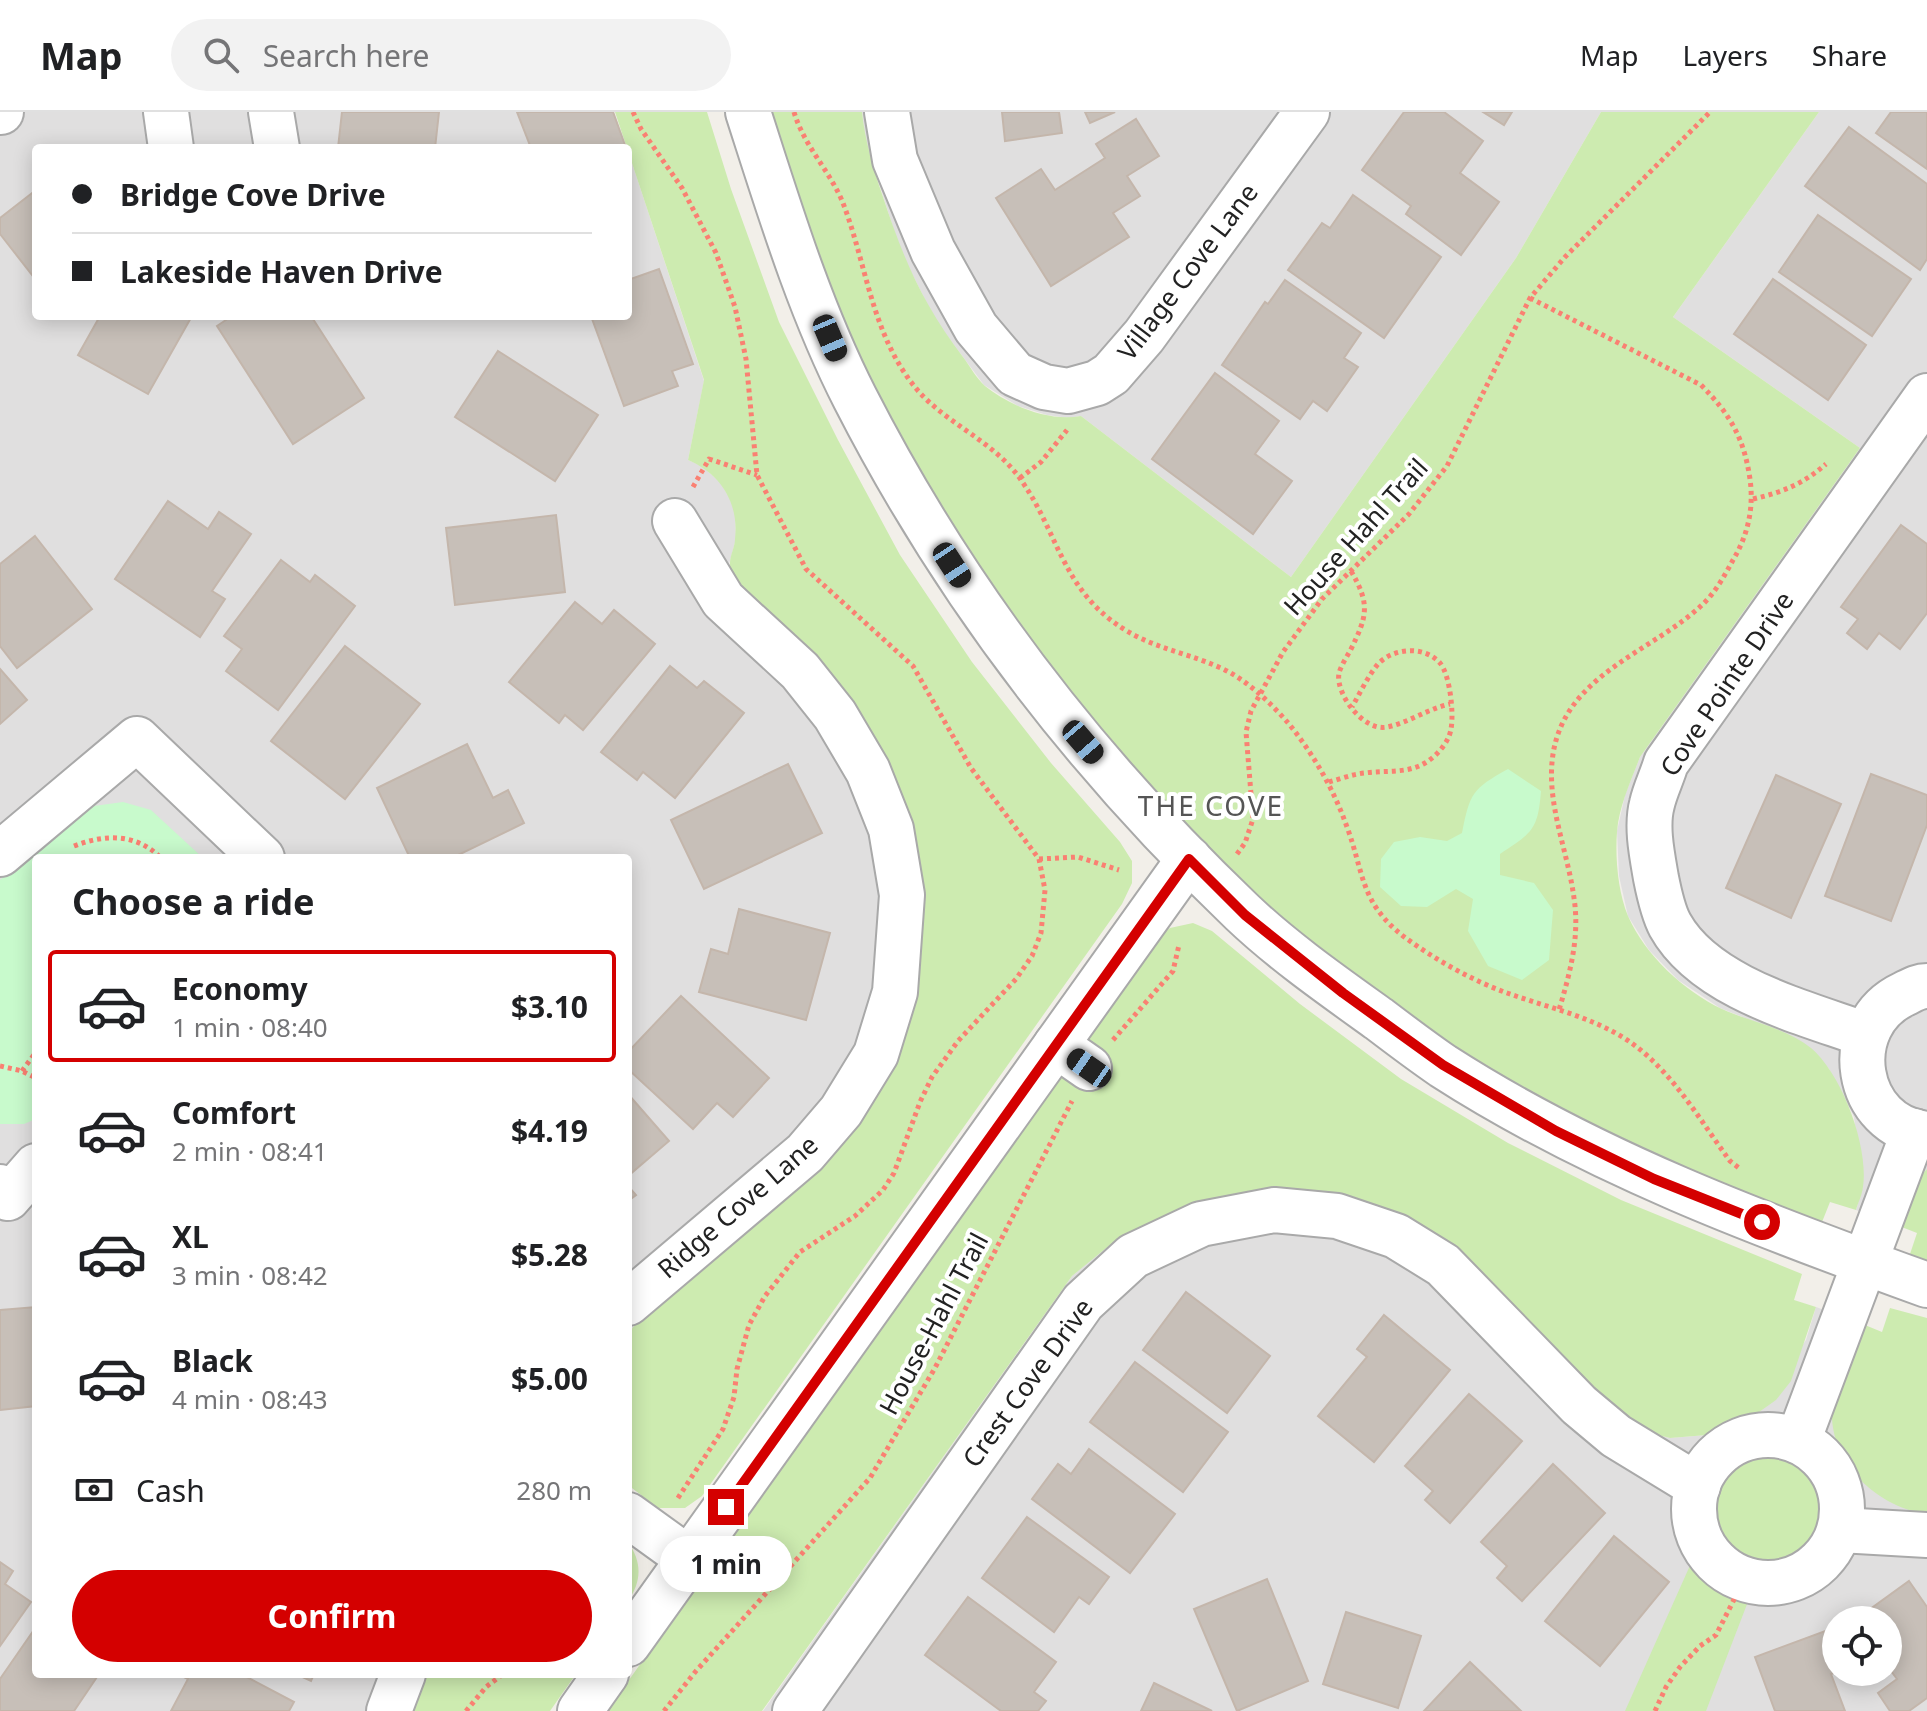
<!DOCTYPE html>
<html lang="en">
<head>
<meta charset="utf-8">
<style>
	body { margin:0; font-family:"Noto Sans",sans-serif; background:#f2f2f2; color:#202124; height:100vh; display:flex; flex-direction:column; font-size:30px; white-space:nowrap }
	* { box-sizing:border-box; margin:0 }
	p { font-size:26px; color:#757577 }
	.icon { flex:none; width:44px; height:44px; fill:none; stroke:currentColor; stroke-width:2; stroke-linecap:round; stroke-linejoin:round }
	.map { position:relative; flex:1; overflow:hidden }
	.side { position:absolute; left:32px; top:742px; width:600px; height:824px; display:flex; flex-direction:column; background:#fff; border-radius:8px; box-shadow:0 4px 20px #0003 }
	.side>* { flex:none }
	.top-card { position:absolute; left:32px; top:32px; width:600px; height:176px; border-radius:8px; box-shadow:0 4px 20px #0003; display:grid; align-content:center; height:176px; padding:0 40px; background:#fff }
	.controls { position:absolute; left:1822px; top:1494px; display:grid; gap:16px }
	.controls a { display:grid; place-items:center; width:80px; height:80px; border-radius:50%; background:#fff; box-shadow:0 4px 20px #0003; font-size:40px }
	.end { position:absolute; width:36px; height:36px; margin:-18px; border:10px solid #d40000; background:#fff; box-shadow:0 0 0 4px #fff }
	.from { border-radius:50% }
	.bubble { position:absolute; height:56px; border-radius:28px; background:#fff; box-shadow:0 4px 20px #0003; font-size:26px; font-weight:700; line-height:56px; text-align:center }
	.car { position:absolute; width:24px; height:48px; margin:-24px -12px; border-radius:10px; box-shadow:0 0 6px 2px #0007; background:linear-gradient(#222 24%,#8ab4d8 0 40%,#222 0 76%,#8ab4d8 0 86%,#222 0) }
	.top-card b { display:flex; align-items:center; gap:28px; height:76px; font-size:30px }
	.top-card b+b { border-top:2px solid #e0e0e0 }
	.top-card i { width:20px; height:20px; background:#202124 }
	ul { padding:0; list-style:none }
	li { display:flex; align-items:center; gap:24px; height:112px; margin:0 16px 12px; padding:0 24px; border:4px solid transparent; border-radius:8px }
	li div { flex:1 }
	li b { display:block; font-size:30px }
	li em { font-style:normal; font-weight:700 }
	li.current { border-color:#d40000 }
	li>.icon { width:72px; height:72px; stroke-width:1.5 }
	h2 { padding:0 40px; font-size:36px; line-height:96px }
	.pay { display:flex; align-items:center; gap:20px; height:88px; padding:0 40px; font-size:30px }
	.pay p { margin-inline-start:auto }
	.action { display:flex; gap:16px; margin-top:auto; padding:16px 40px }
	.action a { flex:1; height:92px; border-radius:48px; background:#d40000; color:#fff; font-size:32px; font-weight:700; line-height:92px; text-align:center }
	header { display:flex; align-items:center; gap:48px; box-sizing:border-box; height:112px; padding:0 40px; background:#fff; border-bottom:2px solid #e0e0e0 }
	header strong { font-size:38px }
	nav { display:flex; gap:44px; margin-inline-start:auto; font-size:28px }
	.search { width:560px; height:72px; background:#f2f2f2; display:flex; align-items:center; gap:20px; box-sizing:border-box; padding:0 28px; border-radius:44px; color:#757577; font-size:30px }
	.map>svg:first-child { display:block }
	.residential { fill:#e0dfdf; fill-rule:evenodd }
	.grass { fill:#cdebb0 }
	.park { fill:#c8facc }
	.building { fill:#c7bfb8; stroke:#c4b6ab; stroke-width:2 }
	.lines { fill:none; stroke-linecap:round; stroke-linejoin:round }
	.minor-casing { stroke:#a9a9a9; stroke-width:48 }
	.path { stroke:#fa8072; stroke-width:5; stroke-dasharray:4 4; stroke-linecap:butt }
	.minor { stroke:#fff; stroke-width:44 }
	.route { stroke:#d40000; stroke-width:10 }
	.labels { text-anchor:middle; stroke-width:8; stroke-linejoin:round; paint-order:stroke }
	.street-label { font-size:26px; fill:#222; stroke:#fff }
	.neighbourhood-label { font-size:28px; letter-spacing:2px; fill:#555; stroke:#fff }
</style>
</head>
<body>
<header>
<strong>Map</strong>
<div class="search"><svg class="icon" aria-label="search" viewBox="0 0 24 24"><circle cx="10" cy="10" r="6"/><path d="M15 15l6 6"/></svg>Search here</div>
<nav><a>Map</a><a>Layers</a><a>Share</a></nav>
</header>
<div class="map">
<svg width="1927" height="1599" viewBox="0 0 1927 1599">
	<rect width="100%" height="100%" fill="#f2efe9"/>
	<!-- residential -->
	<g class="residential">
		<path d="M0,0H614L627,36H36V204H628V39L704,269L688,348L702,354L721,371L735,396L736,427L729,452L876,644L901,921L628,1221V746H36V1562H417L402,1599H0Z"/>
		<path d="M862,0H1601L1516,146L1291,465L1081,304L1069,306L1047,303L1018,294L984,273L936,209L901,140L865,28Z"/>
		<path d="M1819,0H1927V1057L1908,1076L1894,1112L1856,1098L1863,1074L1854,1005L1829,957L1811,937L1790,924L1720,896L1678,868L1649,838L1628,804L1619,764L1617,719L1625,683L1640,645L1860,336L1673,205Z"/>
		<path d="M1281,1082L1341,1089L1642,1319L1670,1326L1707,1323L1728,1311L1752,1305L1806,1228L1816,1195L1860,1211L1927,1402V1599H763L1072,1164L1116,1127L1170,1101L1224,1084ZM1836,1508H1888V1560H1836Z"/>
	</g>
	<!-- grass -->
	<g class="grass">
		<path d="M615,0H707L731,77L779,210L838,328L900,443L972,550L1051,651L1120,730L1132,749V771L1122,792L702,1384L685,1396H658L628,1373V1221L644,1203L808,1065L918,777L738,481C735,472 729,460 730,451C730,443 735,435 735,427C739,391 721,362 688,348L704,268Z"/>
		<path d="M765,0H862C865,29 873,55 882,82C903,146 922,191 963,245C970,254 976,266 985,274C1010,294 1049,310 1081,304L1291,465L1516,146L1601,0H1819L1673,205L1860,336L1640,645C1631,669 1619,694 1617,720C1615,746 1618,780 1628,804C1645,843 1684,879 1722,897C1751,910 1786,916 1811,936C1842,962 1869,1035 1863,1075C1862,1083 1858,1091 1856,1098L1830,1090L1820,1115L1768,1099L1503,975L1232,773L1005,518L843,236Z"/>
		<path d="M1193,811L1212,819L1300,892L1401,967L1508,1031L1621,1088L1802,1162L1794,1188L1816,1195L1791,1269L1776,1288L1752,1305L1728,1311L1707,1323L1670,1326L1642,1319L1602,1291L1437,1137L1281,1082L1224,1084L1170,1101L1116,1128L1072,1164L762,1599H607L1153,829L1170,816Z"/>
		<path d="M1927,1057V1157L1909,1145L1917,1121L1894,1112L1908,1076Z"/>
		<path d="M1890,1196L1927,1206V1402C1881,1396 1835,1356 1832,1307C1829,1275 1849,1241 1860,1211L1882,1220Z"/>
		<circle cx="1769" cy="1397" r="52"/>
		<path d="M628,1430C642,1450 642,1469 628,1489Z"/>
		<path d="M1692,1449C1708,1474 1721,1480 1749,1487L1706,1599H1625Z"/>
		<path d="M417,1562H576L550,1599H402Z"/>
	</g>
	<!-- park -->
	<g class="park">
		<path d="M1508,657L1541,679C1538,718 1532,721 1500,742V763L1534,771L1553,798L1549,848L1522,868L1488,854L1468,819L1473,787L1456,777L1427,795L1401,794L1380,775L1381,747L1394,730L1420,725L1447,729L1462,721C1470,681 1472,677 1508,657Z"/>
		<path d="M123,690L151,698L203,746H36V1007L24,1012H0V768L56,720L94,694Z"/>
	</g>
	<!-- building -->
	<g class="building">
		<path d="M342,0H439L435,36H338Z"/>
		<path d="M517,0H613L626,36H531Z"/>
		<path d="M1002,0H1059L1062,21L1005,29Z"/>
		<path d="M1085,0H1115L1090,11Z"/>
		<path d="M1404,0H1444L1483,29L1460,61L1499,90L1461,143L1406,102L1411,94L1362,58Z"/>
		<path d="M1483,0H1512L1504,13Z"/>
		<path d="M1891,0H1927V57L1876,21Z"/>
		<path d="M1136,7L1159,44L1127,64L1140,84L1113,101L1129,125L1051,174L996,86L1041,57L1055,78L1105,46L1096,32Z"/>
		<path d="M1849,15L1927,72V147L1920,158L1805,74Z"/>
		<path d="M36,78V168L0,122V106Z"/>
		<path d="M1353,83L1441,145L1384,226L1288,158L1322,111L1330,116Z"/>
		<path d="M1818,103L1911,167L1872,224L1779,160Z"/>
		<path d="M659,157L693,252L672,259L678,274L624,294L591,204H628V168Z"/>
		<path d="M1773,167L1866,233L1828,288L1734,222Z"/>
		<path d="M1285,168L1361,221L1344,246L1358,255L1327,299L1313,289L1300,307L1222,253L1265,190L1268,192Z"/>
		<path d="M100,204H192L148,282L78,243Z"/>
		<path d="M232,204H311L364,286L293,332L217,214Z"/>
		<path d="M498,239L598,303L555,369L455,305Z"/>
		<path d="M1215,261L1279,309L1255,342L1292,369L1253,422L1152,347Z"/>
		<path d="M168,389L208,417L219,400L251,422L212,479L225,487L200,525L115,467Z"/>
		<path d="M556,403L565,480L455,493L446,416Z"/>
		<path d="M1901,413L1927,432V501L1900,537L1879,521L1867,537L1847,521L1858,507L1841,495Z"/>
		<path d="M35,424L92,497L17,556L0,534V452Z"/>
		<path d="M281,448L310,470L315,463L355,494L278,598L226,559L242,537L224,524Z"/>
		<path d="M575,490L602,512L614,498L655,532L583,618L565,603L559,611L509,570Z"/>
		<path d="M345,534L420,592L345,687L271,629Z"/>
		<path d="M670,554L697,576L704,569L744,601L675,686L643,660L637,668L601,640Z"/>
		<path d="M0,557L27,588L0,612Z"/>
		<path d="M467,632L493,686L508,678L524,711L452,746H410L377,676Z"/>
		<path d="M788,652L822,721L704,777L671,708Z"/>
		<path d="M1871,662L1927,683V713L1891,809L1825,784Z"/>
		<path d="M1776,663L1841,692L1791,806L1726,776Z"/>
		<path d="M739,797L830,821L806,908L699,880L711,837L728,842Z"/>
		<path d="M681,884L769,966L733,1005L717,991L693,1017L628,957V940Z"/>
		<path d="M628,982L669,1029L628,1064Z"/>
		<path d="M628,1074L636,1083L628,1089Z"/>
		<path d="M1186,1180L1270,1244L1227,1301L1143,1238Z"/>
		<path d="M36,1195V1294L0,1298V1198Z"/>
		<path d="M1384,1203L1450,1258L1374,1350L1318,1304L1367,1245L1357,1237Z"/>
		<path d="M1135,1250L1228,1320L1183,1380L1090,1310Z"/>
		<path d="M1469,1282L1522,1329L1450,1411L1425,1388L1433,1379L1405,1354Z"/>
		<path d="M1089,1337L1175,1402L1130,1461L1032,1387L1058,1352L1071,1362Z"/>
		<path d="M1553,1352L1605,1401L1522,1489L1497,1466L1507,1454L1481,1430Z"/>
		<path d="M1027,1405L1109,1465L1089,1492L1079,1485L1054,1520L982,1466Z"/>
		<path d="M1614,1424L1669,1470L1600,1554L1545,1509Z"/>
		<path d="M0,1450L13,1459L5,1472L31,1490L0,1534Z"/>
		<path d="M1267,1467L1308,1569L1237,1599L1194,1497Z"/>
		<path d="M1909,1469L1927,1495V1586L1909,1599H1890L1878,1581L1897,1567L1888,1555V1508H1855Z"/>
		<path d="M968,1485L1056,1550L1034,1580L1046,1589L1038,1599H1001L925,1543Z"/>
		<path d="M1346,1500L1421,1524L1398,1596L1323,1572Z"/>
		<path d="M36,1515V1562H99L74,1599H0V1567Z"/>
		<path d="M1828,1518L1836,1539L1837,1560L1831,1562L1845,1599H1775L1755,1545Z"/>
		<path d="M1470,1550L1521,1599H1424Z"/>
		<path d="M178,1562H241L294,1590L289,1599H171L188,1567Z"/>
		<path d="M296,1562H314L311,1569Z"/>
		<path d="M1154,1571L1212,1599H1141Z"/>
	</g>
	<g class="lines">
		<!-- minor casing -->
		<g class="minor-casing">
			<g id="minor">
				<path d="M0,0H1"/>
				<path d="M166,0L171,36"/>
				<path d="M271,0L277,36"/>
				<path d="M748,0C779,96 809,196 855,286C953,478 1086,651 1242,800C1283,839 1333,874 1379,907C1400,923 1421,939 1443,954C1592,1050 1761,1113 1927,1173"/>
				<path d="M887,0L895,48L933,139L976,216L1015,262L1044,275L1068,279L1097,271L1111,262L1144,224L1307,0"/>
				<path d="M0,742L137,627L262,746"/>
				<path d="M1927,874C1918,874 1912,878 1904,882C1838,913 1854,1015 1927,1022"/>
				<path d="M1866,923C1803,900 1705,876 1670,813C1663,800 1659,781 1656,766C1652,743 1646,714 1652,692C1655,678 1662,665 1666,651L1927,284"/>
				<path d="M1056,933L1089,956"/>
				<path d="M0,1075L8,1086L36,1054"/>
				<path d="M628,1191L805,1041L841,999L876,942L895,880L902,783L891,717L868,659L835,603L800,559L723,488L675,409"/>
				<circle cx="1768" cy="1397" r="74"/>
				<path d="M1798,1329L1914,1019"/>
				<path d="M628,1403L689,1447"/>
				<path d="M1840,1418L1927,1423"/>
				<path d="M628,1532L1189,747"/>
				<path d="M389,1599L403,1562"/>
				<path d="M580,1599L606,1562"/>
				<path d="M795,1599L1083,1190L1133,1144L1201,1112L1274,1098L1337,1104L1396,1124L1443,1153L1579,1293L1616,1324L1698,1374"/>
			</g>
		</g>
		<!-- path -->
		<g class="path">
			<path d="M633,0L641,17L682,76L716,141L735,195L746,247L757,363L806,457L913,554L971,656L1039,747L1045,778L1041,821L1032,844L1016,867L958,929L932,965L920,990L894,1061L883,1078L855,1104L800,1140L765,1184L749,1213L737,1257L734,1285L723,1317L676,1389"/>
			<path d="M794,0C804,34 830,59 843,91C866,151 871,217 911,270C940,310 993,327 1021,368C1054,414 1061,467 1107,505C1145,536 1178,537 1221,556C1247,568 1271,591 1289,612C1314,643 1334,678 1347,715C1364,761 1360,790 1403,824C1434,847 1471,868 1507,881C1546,895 1589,904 1624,926C1670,955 1699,1007 1730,1049L1739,1056"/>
			<path d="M1530,186L1701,273C1730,302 1744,326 1750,367C1754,396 1748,423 1733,448C1725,463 1715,481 1702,493C1655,537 1578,559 1557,625C1540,679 1567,733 1574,786C1580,825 1570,861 1559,898"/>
			<path d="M1020,366L1041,350L1067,318"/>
			<path d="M693,375L709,347L757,363"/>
			<path d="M1753,387C1783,380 1803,372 1826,352"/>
			<path d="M1351,459C1371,493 1367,505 1350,539C1346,546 1341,554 1339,561C1335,582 1364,620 1387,615C1408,611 1427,597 1450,592"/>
			<path d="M1329,670C1340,667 1353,662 1365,661C1386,658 1406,662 1425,651C1437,644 1449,630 1451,617C1454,601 1450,563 1440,551C1424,533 1393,536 1378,552C1368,564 1360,581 1352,595"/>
			<path d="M74,734C105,722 136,721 161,746"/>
			<path d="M1237,742L1245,731L1253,707L1246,620L1251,599L1283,540L1322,487L1409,402L1447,354L1530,186L1565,145L1710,0"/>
			<path d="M1039,747L1078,745L1119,758"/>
			<path d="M1113,928L1173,859L1179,833"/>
			<path d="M0,954L22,959L36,966"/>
			<path d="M22,959L36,940"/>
			<path d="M466,1599L486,1575L503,1562"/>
			<path d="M664,1599L696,1559L870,1366L935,1256L1072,989"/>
			<path d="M1655,1599L1666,1575L1680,1555L1700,1534L1716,1523L1744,1468"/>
		</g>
		<!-- minor -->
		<use href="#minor" class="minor"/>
	</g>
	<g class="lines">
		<!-- route -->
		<path class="route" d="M726,1395L1189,747L1245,803L1343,881L1443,953L1556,1019L1654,1067L1762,1110"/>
	</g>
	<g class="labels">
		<!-- street labels -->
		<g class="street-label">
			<text transform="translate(1188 160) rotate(-53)" y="9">Village Cove Lane</text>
			<text transform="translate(1356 425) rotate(-48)" y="9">House Hahl Trail</text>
			<text transform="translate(1727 572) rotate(-56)" y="9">Cove Pointe Drive</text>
			<text transform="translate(738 1095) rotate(-41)" y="9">Ridge Cove Lane</text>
			<text transform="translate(934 1212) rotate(-62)" y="9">House-Hahl Trail</text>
			<text transform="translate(1028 1271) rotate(-54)" y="9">Crest Cove Drive</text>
		</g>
		<!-- neighbourhood labels -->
		<g class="neighbourhood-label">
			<text x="1211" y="704">THE COVE</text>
		</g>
	</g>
</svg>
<div class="controls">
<a><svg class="icon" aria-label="locate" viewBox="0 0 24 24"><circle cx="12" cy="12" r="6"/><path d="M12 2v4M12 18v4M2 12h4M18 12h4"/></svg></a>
</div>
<i class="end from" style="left:1762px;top:1110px"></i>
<i class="end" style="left:726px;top:1395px"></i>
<div class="bubble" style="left:660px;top:1424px;width:132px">1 min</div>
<i class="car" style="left:830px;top:226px;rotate:157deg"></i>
<i class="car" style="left:952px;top:453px;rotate:147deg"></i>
<i class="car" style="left:1083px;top:630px;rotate:139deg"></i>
<i class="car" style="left:1089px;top:956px;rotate:305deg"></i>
<div class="top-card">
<b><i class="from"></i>Bridge Cove Drive</b>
<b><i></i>Lakeside Haven Drive</b>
</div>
<section class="side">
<h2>Choose a ride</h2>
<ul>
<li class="current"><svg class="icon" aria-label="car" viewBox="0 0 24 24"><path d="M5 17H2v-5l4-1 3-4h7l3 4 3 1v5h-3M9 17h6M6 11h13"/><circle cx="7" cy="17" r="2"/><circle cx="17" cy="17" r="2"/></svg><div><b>Economy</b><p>1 min · 08:40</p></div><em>$3.10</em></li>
<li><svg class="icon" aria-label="car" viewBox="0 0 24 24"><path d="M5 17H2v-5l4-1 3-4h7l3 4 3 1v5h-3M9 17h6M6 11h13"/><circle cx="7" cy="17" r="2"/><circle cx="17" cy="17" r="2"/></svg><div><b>Comfort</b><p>2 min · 08:41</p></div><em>$4.19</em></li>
<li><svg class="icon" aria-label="car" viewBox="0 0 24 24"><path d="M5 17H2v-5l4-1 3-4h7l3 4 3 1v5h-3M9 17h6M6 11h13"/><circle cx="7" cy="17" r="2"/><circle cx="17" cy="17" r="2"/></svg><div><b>XL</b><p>3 min · 08:42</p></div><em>$5.28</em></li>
<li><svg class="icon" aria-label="car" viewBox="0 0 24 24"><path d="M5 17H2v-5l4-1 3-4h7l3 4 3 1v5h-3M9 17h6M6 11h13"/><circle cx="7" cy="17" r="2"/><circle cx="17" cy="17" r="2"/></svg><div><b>Black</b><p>4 min · 08:43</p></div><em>$5.00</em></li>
</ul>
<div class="pay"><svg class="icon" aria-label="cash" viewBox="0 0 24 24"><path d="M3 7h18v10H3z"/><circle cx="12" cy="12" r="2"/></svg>Cash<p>280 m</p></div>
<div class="action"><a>Confirm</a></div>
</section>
</div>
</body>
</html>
